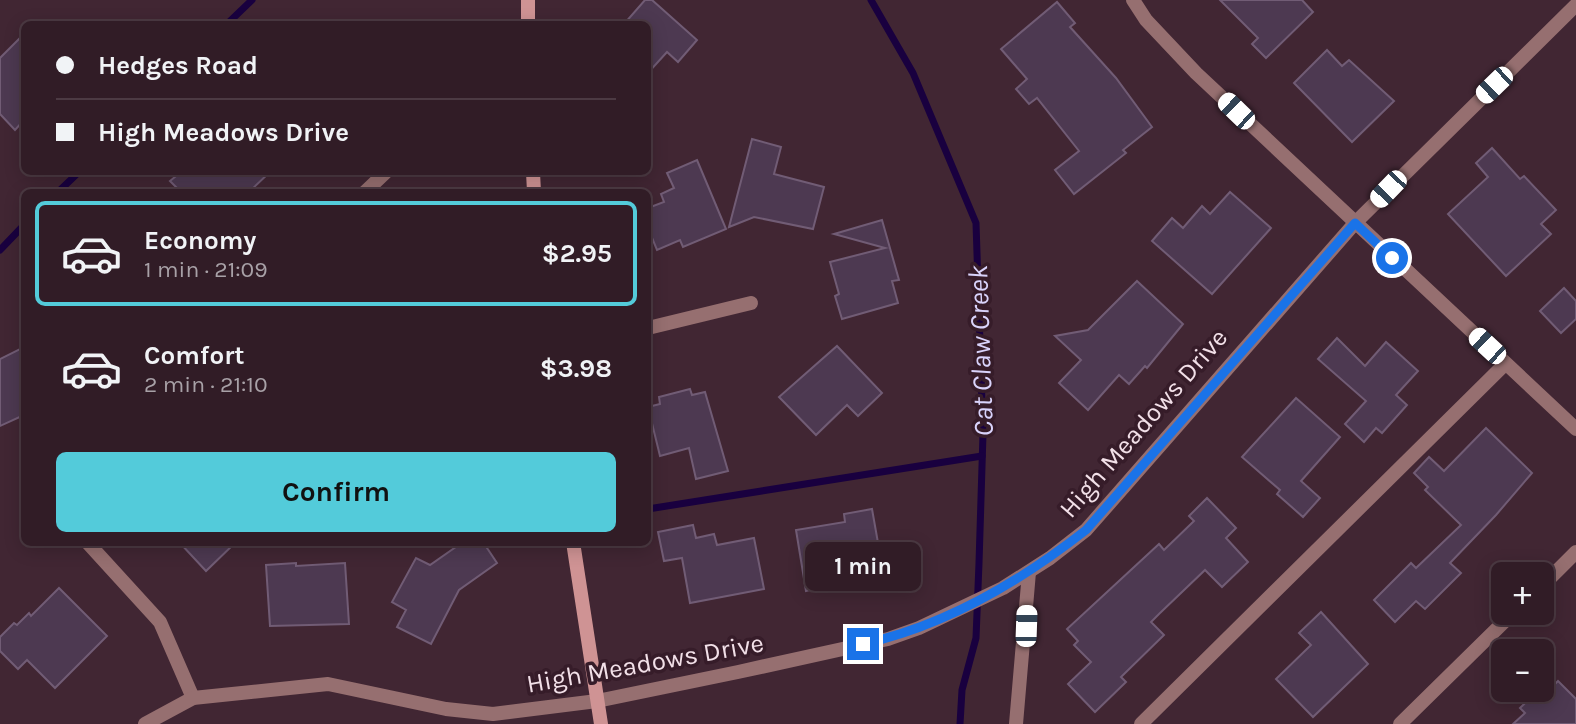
<!DOCTYPE html>
<html lang="en">
<head>
<meta charset="utf-8">
<style>
	body { margin:0; font-family:Karla,sans-serif; background:#39252e; color:#f1f3f6; height:100vh; display:flex; flex-direction:column; font-size:26px; white-space:nowrap }
	* { box-sizing:border-box; margin:0 }
	p { font-size:23px; color:#a8a1a7 }
	.icon { flex:none; width:38px; height:38px; fill:none; stroke:currentColor; stroke-width:2; stroke-linecap:round; stroke-linejoin:round }
	.map { position:relative; flex:1; overflow:hidden }
	.drawer { position:absolute; left:21px; top:189px; width:630px; height:357px; display:flex; flex-direction:column; background:#311c26; border-radius:10px; box-shadow:0 4px 18px #0003,0 0 0 2px #4c3a43 }
	.drawer>* { flex:none }
	.top-card { position:absolute; left:21px; top:21px; width:630px; height:154px; border-radius:10px; box-shadow:0 4px 18px #0003,0 0 0 2px #4c3a43; display:grid; align-content:center; height:154px; padding:0 35px; background:#311c26 }
	.fabs { position:absolute; left:1491px; top:562px; display:grid; gap:14px }
	.fabs a { display:grid; place-items:center; width:63px; height:63px; border-radius:10px; background:#311c26; box-shadow:0 4px 18px #0003,0 0 0 2px #4c3a43; font-size:35px }
	.end { position:absolute; width:32px; height:32px; margin:-16px; border:9px solid #1a73e8; background:#fff; box-shadow:0 0 0 4px #fff }
	.from { border-radius:50% }
	.bubble { position:absolute; height:49px; border-radius:10px; background:#311c26; box-shadow:0 4px 18px #0003,0 0 0 2px #4c3a43; font-size:23px; font-weight:700; line-height:49px; text-align:center }
	.car { position:absolute; width:21px; height:42px; margin:-21px -10px; border-radius:9px; box-shadow:0 0 5px 2px #0007; background:linear-gradient(#fff 24%,#345 0 40%,#fff 0 76%,#345 0 86%,#fff 0) }
	.top-card b { display:flex; align-items:center; gap:24px; height:66px; font-size:26px }
	.top-card b+b { border-top:2px solid #4c3a43 }
	.top-card i { width:18px; height:18px; background:#f1f3f6 }
	ul { padding:12px 0 0; list-style:none }
	li { display:flex; align-items:center; gap:21px; height:105px; margin:0 14px 10px; padding:0 21px; border:4px solid transparent; border-radius:10px }
	li div { flex:1 }
	li b { display:block; font-size:26px }
	li em { font-style:normal; font-weight:700 }
	li.current { border-color:#53cbda }
	li>.icon { width:63px; height:63px; stroke-width:1.5 }
	.action { display:flex; gap:14px; margin-top:auto; padding:14px 35px }
	.action a { flex:1; height:80px; border-radius:10px; background:#53cbda; color:#111; font-size:28px; font-weight:700; line-height:80px; text-align:center }
	.map>svg:first-child { display:block }
	.lines { fill:none; stroke-linecap:round; stroke-linejoin:round }
	.stream { stroke:#19003f; stroke-width:7 }
	.building { fill:#4d3951; stroke:#715c75; stroke-width:2 }
	.minor { stroke:#966f70; stroke-width:14 }
	.secondary { stroke:#cf9394; stroke-width:14 }
	.route { stroke:#1a73e8; stroke-width:9 }
	.labels { text-anchor:middle; stroke-width:7; stroke-linejoin:round; paint-order:stroke }
	.street-label { font-size:26px; fill:#f2e0e8; stroke:#361c29 }
	.water-label { font-size:28px; font-style:italic; fill:#d9d3fb; stroke:#361c29 }
</style>
</head>
<body>
<div class="map">
<svg width="1576" height="724" viewBox="0 0 1576 724">
	<rect width="100%" height="100%" fill="#412633"/>
	<g class="lines">
		<!-- stream -->
		<g class="stream">
			<path d="M871,0L913,73L976,223L983,434L979,563L976,638L962,690L960,724"/>
			<path d="M227,24L252,0"/>
			<path d="M58,192L79,172"/>
			<path d="M0,250L24,225"/>
			<path d="M648,509L982,456"/>
		</g>
	</g>
	<!-- building -->
	<g class="building">
		<path d="M645,0H652L697,40L678,62L667,52L648,73V24H624Z"/>
		<path d="M1220,0H1302L1313,12L1266,58L1252,44L1258,38Z"/>
		<path d="M1057,2L1075,23L1070,27L1116,78L1152,127L1123,150L1126,153L1074,194L1055,170L1079,151L1037,98L1029,104L1016,89L1027,79L1001,49Z"/>
		<path d="M24,34V120L15,130L0,114V58Z"/>
		<path d="M1327,50L1342,66L1349,60L1394,101L1352,142L1294,83Z"/>
		<path d="M752,139L781,147L774,174L824,187L813,229L754,217L729,227Z"/>
		<path d="M1492,148L1520,179L1524,176L1556,210L1541,224L1551,234L1506,276L1448,214L1488,177L1476,163Z"/>
		<path d="M697,160L726,229L683,247L680,240L657,250L648,228V208L664,202L661,194L674,188L667,173Z"/>
		<path d="M181,172H270L249,192H181L170,181Z"/>
		<path d="M1230,192L1271,228L1212,294L1152,241L1172,218L1183,228L1202,206L1210,214Z"/>
		<path d="M882,220L899,280L892,281L898,303L842,319L835,296L839,294L830,262L885,248L834,234Z"/>
		<path d="M1137,281L1183,324L1147,368L1145,366L1129,384L1119,375L1088,410L1059,383L1081,360L1055,336L1088,330Z"/>
		<path d="M1564,288L1576,301V319L1561,333L1540,311Z"/>
		<path d="M1337,338L1365,366L1386,342L1418,371L1396,395L1407,405L1382,433L1376,428L1364,442L1345,424L1366,401L1318,359Z"/>
		<path d="M837,346L882,393L858,416L847,405L816,435L779,397Z"/>
		<path d="M24,347V415L0,426V359Z"/>
		<path d="M690,389L692,395L705,392L728,471L696,479L689,448L660,456L648,407L660,404L659,397Z"/>
		<path d="M1296,398L1340,437L1301,481L1320,498L1303,517L1277,494L1280,490L1242,457Z"/>
		<path d="M1486,428L1532,473L1496,515L1450,563L1461,573L1425,609L1416,601L1395,622L1374,600L1411,563L1416,568L1461,525L1425,490L1428,487L1414,473L1429,457L1444,471Z"/>
		<path d="M1207,498L1236,528L1226,538L1248,562L1222,587L1205,570L1159,614L1151,622L1164,635L1121,677L1126,682L1095,712L1068,684L1091,662L1074,645L1078,641L1067,629L1159,544L1164,550L1194,521L1189,516Z"/>
		<path d="M872,509L883,571L806,591L796,530L845,522L844,514Z"/>
		<path d="M693,525L696,538L714,534L717,545L754,538L764,589L690,603L682,558L664,561L658,532Z"/>
		<path d="M179,542H236L206,571Z"/>
		<path d="M463,542H483L497,563L459,590L431,644L397,627L406,610L392,602L416,558L430,565Z"/>
		<path d="M296,563V566L345,563L349,624L270,626L266,565Z"/>
		<path d="M59,588L107,636L55,688L27,660L18,669L0,651V637L14,623L17,625L29,613L31,616Z"/>
		<path d="M1321,612L1368,664L1313,717L1276,679L1311,645L1299,633Z"/>
		<path d="M1558,681L1576,699V724H1513L1525,713L1520,708L1544,685L1549,690Z"/>
	</g>
	<g class="lines">
		<!-- minor -->
		<g class="minor">
			<path d="M1133,0L1146,20L1196,73L1576,429"/>
			<path d="M365,192L386,172"/>
			<path d="M648,328L751,303"/>
			<path d="M87,542L160,622L193,698"/>
			<path d="M1542,586L1576,552"/>
			<path d="M145,724L193,698L328,684L446,709L493,714L597,701L738,672L888,639L919,628L1003,588L1050,558L1086,530L1355,223L1576,5"/>
			<path d="M1016,724L1029,572"/>
			<path d="M1141,724L1505,364"/>
			<path d="M1400,724L1514,612"/>
		</g>
		<!-- secondary -->
		<g class="secondary">
			<path d="M528,0V24"/>
			<path d="M533,172L534,192"/>
			<path d="M573,542L601,724"/>
		</g>
	</g>
	<g class="lines">
		<!-- route -->
		<path class="route" d="M863,644C945,626 1021,581 1086,530L1355,223L1392,258"/>
	</g>
	<g class="labels">
		<!-- street labels -->
		<g class="street-label">
			<text transform="translate(1143 423) rotate(-49)" y="9">High Meadows Drive</text>
			<text transform="translate(645 663) rotate(-10)" y="9">High Meadows Drive</text>
		</g>
		<!-- water labels -->
		<g class="water-label">
			<text transform="translate(980 351) rotate(-92)" y="10">Cat Claw Creek</text>
		</g>
	</g>
</svg>
<div class="fabs">
<a>+</a>
<a>−</a>
</div>
<i class="end from" style="left:1392px;top:258px"></i>
<i class="end" style="left:863px;top:644px"></i>
<div class="bubble" style="left:805px;top:542px;width:116px">1 min</div>
<i class="car" style="left:1494px;top:85px;rotate:226deg"></i>
<i class="car" style="left:1236px;top:111px;rotate:314deg"></i>
<i class="car" style="left:1388px;top:189px;rotate:224deg"></i>
<i class="car" style="left:1487px;top:346px;rotate:313deg"></i>
<i class="car" style="left:1026px;top:626px;rotate:2deg"></i>
<div class="top-card">
<b><i class="from"></i>Hedges Road</b>
<b><i></i>High Meadows Drive</b>
</div>
<section class="drawer">
<ul>
<li class="current"><svg class="icon" aria-label="car" viewBox="0 0 24 24"><path d="M5 17H2v-5l4-1 3-4h7l3 4 3 1v5h-3M9 17h6M6 11h13"/><circle cx="7" cy="17" r="2"/><circle cx="17" cy="17" r="2"/></svg><div><b>Economy</b><p>1 min · 21:09</p></div><em>$2.95</em></li>
<li><svg class="icon" aria-label="car" viewBox="0 0 24 24"><path d="M5 17H2v-5l4-1 3-4h7l3 4 3 1v5h-3M9 17h6M6 11h13"/><circle cx="7" cy="17" r="2"/><circle cx="17" cy="17" r="2"/></svg><div><b>Comfort</b><p>2 min · 21:10</p></div><em>$3.98</em></li>
</ul>
<div class="action"><a>Confirm</a></div>
</section>
</div>
</body>
</html>
